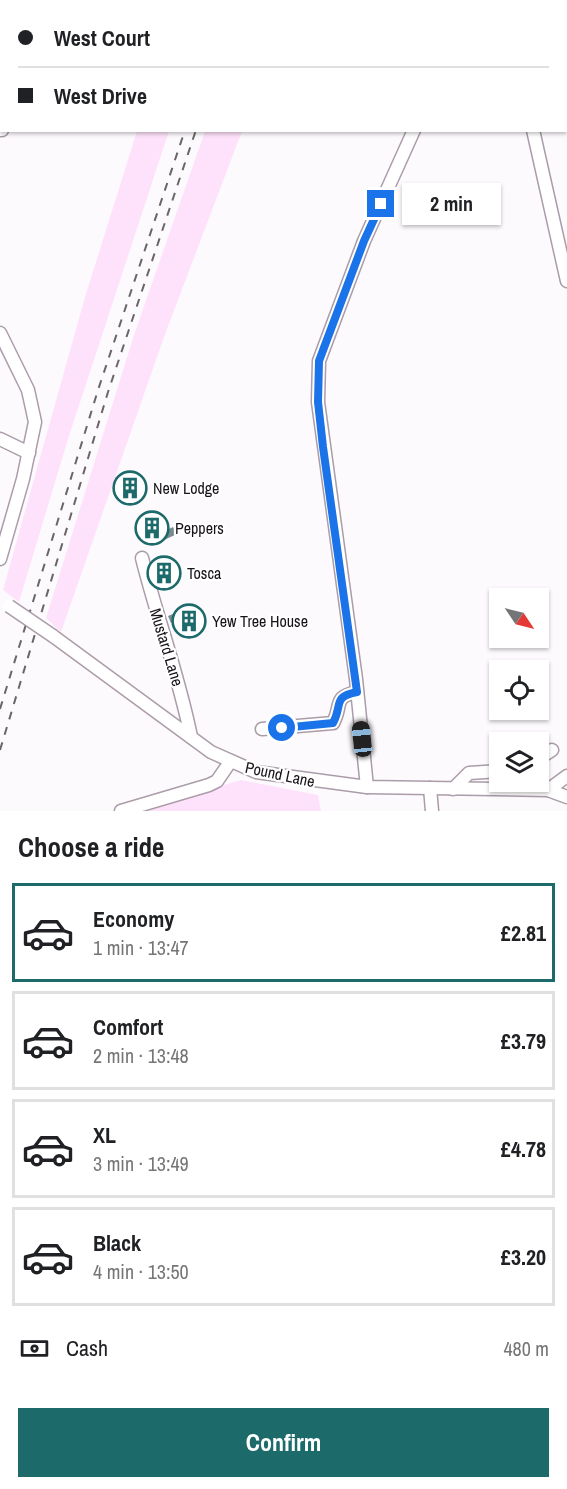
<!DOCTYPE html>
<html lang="en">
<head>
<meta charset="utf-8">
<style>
	body { margin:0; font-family:"Archivo Narrow",sans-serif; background:#f2f2f2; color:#202124; height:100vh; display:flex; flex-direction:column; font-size:22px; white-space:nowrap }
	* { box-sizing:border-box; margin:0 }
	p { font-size:20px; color:#757577 }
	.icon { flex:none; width:33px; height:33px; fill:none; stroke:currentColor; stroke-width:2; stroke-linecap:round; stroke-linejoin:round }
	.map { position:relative; height:811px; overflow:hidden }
	.drawer { display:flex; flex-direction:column; background:#fff; flex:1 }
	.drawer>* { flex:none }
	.guide { position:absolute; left:0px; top:0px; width:567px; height:132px; box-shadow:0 2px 4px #0004; display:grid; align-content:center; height:132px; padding:0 18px; background:#fff }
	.needle { width:39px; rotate:125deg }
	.buttons { position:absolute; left:489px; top:588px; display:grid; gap:12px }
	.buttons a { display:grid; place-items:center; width:60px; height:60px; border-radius:0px; background:#fff; box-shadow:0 2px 4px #0004; font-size:30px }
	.end { position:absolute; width:27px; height:27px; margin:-14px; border:8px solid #1a73e8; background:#fff; box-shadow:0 0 0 3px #fff }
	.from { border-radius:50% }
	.bubble { position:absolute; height:42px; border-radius:0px; background:#fff; box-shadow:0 2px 4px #0004; font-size:20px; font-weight:700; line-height:42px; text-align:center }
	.car { position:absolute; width:18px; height:36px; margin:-18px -9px; border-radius:8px; box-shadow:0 0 4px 2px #0007; background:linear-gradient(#222 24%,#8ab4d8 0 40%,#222 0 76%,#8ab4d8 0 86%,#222 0) }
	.guide b { display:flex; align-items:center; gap:21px; height:57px; font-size:22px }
	.guide b+b { border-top:2px solid #e0e0e0 }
	.guide i { width:15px; height:15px; background:#202124 }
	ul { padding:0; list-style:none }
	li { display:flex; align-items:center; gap:18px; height:99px; margin:0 12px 9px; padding:0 6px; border:3px solid #e0e0e0; border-radius:0px }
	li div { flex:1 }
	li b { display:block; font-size:22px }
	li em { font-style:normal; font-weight:700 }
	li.active { border-color:#1d6a6b }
	li>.icon { width:54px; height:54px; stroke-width:1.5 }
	h2 { padding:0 18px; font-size:27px; line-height:72px }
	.pay { display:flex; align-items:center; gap:15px; height:66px; padding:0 18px; font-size:22px }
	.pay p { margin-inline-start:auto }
	.action { display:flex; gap:12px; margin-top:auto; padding:12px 18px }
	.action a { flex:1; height:69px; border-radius:0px; background:#1d6a6b; color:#fff; font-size:24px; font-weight:700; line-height:69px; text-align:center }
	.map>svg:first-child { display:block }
	.green { fill:#fee2fb }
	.building { fill:#778d8d }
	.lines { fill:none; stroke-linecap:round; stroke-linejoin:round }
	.minor-casing { stroke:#ab9ca9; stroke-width:15 }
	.minor { stroke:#fff; stroke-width:12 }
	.rail { stroke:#696569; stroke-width:2; stroke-dasharray:8 8; stroke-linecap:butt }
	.minor-bridge-casing { stroke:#ab9ca9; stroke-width:15; stroke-linecap:butt }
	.minor-bridge { stroke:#fff; stroke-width:12 }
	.route { stroke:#1a73e8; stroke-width:8 }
	.labels { text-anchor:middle; stroke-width:4.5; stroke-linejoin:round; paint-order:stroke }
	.poi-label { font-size:16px; fill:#181318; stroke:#fff; text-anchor:start }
	.street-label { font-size:16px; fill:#181318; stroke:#fff }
</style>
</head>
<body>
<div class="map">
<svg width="567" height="811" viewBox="0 0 567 811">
	<rect width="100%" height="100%" fill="#fdfafd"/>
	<!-- green -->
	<g class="green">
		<path d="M137,131H169L68,439L19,602L3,590L85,297Z"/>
		<path d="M205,131H242L164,337L61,632L46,618L134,335Z"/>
		<path d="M241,780L318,795L321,811H133Z"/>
	</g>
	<!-- building -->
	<g class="building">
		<path d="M123,472L132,484L141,483L136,490L142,497L133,504L115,478Z"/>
		<path d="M160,516L167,530L173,527L177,534L164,540L160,532L144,539L138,526Z"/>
		<path d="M167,561L172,583L162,585L156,563Z"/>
		<path d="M190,607L199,630L188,634L181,619L171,623L168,616Z"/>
	</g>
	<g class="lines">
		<!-- minor casing -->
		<g class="minor-casing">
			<g id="minor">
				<path d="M510,0V2"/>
				<path d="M472,2L473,0"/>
				<path d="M0,130H2"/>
				<path d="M533,130L567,281"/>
				<path d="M0,333L28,390L35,422L23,479L0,559"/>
				<path d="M0,439L29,453"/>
				<path d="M142,558C157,618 179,676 191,737"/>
				<path d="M53,636L211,752L256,772L367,787L548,790L567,797"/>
				<path d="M262,729L333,723C343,705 332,697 357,692"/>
				<path d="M538,759L552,750"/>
				<path d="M367,787L356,679L318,402L319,361L364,241L414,130"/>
				<path d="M430,788L432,811"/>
				<path d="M453,789L469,773L500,771"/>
				<path d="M548,790L567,776"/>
				<path d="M121,811L209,785L217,781L230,762"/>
			</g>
		</g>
		<!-- minor -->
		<use href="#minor" class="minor"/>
		<!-- rail -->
		<g class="rail">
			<path d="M227,2V0"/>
			<path d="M240,2L241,0"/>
			<path d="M0,709L98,390L185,130"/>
			<path d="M0,750L108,392L196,130"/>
		</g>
		<!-- minor-bridge casing -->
		<g class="minor-bridge-casing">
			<path id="minor-bridge" d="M9,606L53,636"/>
		</g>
		<!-- minor-bridge -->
		<use href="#minor-bridge" class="minor-bridge"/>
	</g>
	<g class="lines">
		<!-- route -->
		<path class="route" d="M282,728L333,723C343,705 332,697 357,692L323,447L318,402L319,361L364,241L381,204"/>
	</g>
	<!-- icons -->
	<defs>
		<g id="building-ring" transform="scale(1.725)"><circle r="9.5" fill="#fff" stroke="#1d6a6b" stroke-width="1.5"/><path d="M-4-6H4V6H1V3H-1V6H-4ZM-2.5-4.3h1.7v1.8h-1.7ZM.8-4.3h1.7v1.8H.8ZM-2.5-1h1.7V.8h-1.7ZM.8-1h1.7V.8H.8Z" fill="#1d6a6b"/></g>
	</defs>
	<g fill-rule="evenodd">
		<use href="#building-ring" x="130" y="488"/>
		<use href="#building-ring" x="152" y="528"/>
		<use href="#building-ring" x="164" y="573"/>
		<use href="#building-ring" x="189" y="621"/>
	</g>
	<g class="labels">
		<!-- poi labels -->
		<g class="poi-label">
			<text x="153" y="494">New Lodge</text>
			<text x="175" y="534">Peppers</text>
			<text x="187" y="579">Tosca</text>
			<text x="212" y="627">Yew Tree House</text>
		</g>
		<!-- street labels -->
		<g class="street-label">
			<text transform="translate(167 647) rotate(73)" y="6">Mustard Lane</text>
			<text transform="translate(280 774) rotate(12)" y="6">Pound Lane</text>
		</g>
	</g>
</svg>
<div class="buttons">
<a><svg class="needle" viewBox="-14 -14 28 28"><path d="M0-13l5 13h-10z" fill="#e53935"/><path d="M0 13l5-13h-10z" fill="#757577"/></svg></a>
<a><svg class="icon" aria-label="locate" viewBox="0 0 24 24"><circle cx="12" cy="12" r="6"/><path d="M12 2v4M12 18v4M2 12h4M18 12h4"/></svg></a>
<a><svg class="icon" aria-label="layers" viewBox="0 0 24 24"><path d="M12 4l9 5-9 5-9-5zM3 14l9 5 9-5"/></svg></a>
</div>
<i class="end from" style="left:282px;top:728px"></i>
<i class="end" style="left:381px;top:204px"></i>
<div class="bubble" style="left:402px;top:183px;width:99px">2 min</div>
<i class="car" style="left:362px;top:739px;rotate:354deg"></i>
<div class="guide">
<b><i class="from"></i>West Court</b>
<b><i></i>West Drive</b>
</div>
</div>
<section class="drawer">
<h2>Choose a ride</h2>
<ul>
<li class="active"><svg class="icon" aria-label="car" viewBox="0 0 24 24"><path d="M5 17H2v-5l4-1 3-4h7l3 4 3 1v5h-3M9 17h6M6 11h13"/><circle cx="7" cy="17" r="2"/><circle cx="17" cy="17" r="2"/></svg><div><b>Economy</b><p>1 min · 13:47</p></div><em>£2.81</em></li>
<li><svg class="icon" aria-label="car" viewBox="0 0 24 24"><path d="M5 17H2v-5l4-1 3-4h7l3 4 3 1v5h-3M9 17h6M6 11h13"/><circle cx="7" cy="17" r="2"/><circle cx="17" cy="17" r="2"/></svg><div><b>Comfort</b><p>2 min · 13:48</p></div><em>£3.79</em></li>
<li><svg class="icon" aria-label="car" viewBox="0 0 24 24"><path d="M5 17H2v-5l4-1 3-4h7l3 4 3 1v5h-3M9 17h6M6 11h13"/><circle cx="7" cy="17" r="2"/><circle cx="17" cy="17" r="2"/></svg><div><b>XL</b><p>3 min · 13:49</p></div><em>£4.78</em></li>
<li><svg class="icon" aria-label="car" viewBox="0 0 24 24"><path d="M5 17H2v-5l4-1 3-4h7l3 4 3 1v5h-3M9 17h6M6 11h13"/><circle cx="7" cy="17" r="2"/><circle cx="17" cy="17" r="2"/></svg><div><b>Black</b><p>4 min · 13:50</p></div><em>£3.20</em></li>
</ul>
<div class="pay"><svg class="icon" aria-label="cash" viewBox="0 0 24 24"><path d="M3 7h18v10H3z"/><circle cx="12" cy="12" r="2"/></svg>Cash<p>480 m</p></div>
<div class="action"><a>Confirm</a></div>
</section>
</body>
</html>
